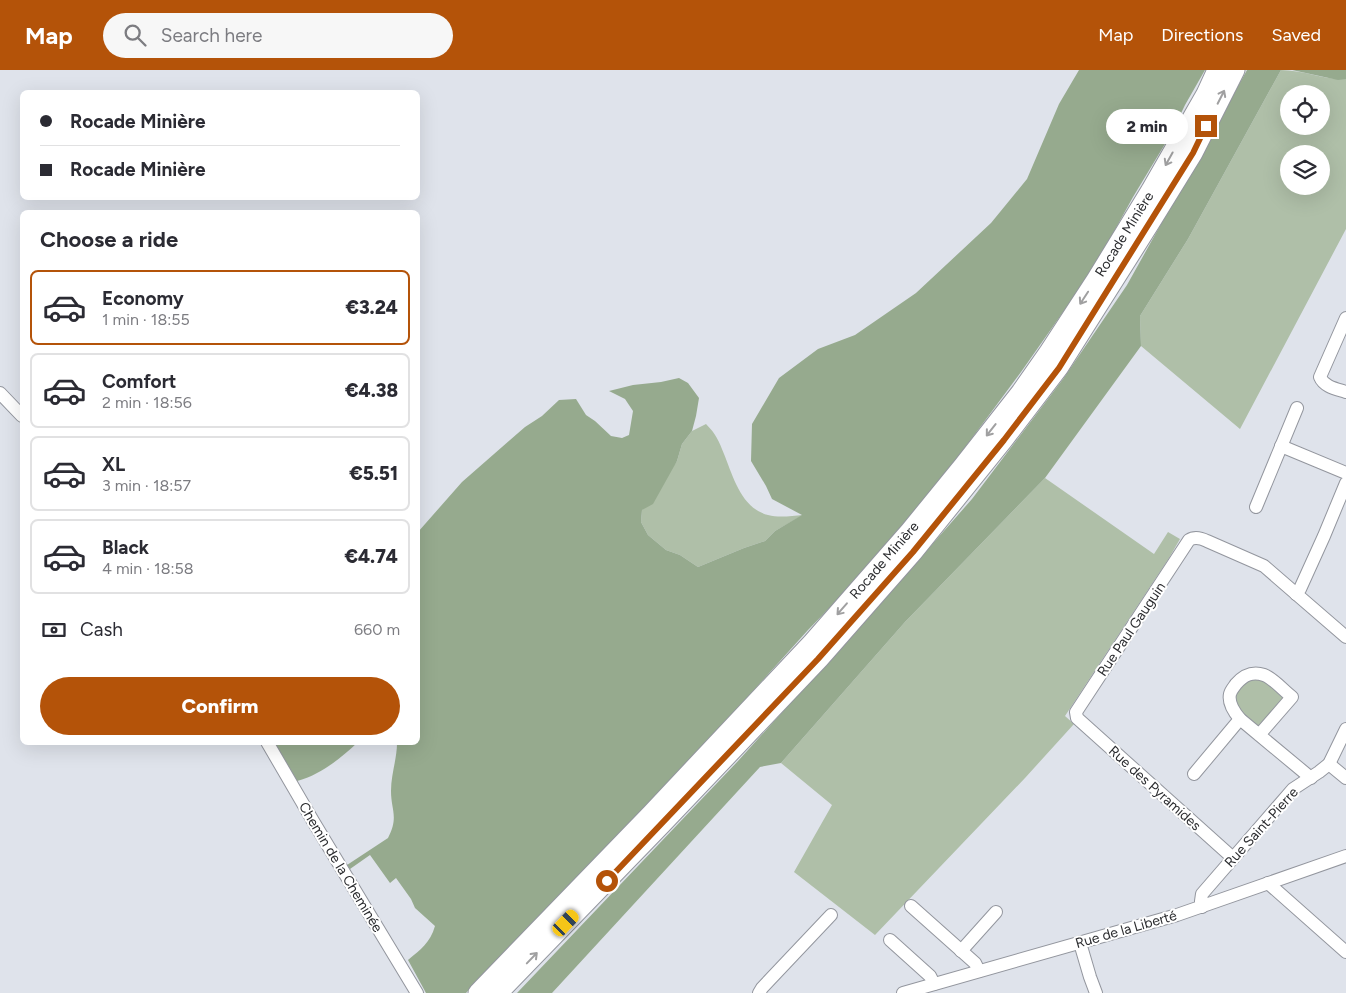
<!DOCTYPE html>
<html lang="en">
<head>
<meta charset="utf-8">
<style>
	body { margin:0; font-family:Figtree,sans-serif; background:#f7f7f7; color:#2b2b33; height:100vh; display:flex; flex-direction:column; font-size:19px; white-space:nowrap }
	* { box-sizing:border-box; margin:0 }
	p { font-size:16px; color:#7c7c81 }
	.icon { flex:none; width:28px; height:28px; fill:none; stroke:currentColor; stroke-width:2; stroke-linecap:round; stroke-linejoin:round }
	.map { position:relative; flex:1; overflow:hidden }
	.sheet { position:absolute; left:20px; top:140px; width:400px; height:535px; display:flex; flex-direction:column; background:#fff; border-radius:8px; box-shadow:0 5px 20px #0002 }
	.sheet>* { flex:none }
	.banner { position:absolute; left:20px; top:20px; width:400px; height:110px; border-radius:8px; box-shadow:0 5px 20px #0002; display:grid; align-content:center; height:110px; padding:0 20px; background:#fff }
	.controls { position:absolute; left:1280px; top:15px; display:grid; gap:10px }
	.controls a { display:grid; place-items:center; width:50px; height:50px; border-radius:50%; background:#fff; box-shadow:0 5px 20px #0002; font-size:25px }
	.end { position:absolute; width:22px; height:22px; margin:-11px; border:6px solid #b45309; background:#fff; box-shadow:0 0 0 2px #fff }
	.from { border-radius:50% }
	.bubble { position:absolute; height:35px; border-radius:18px; background:#fff; box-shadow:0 5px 20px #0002; font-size:16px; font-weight:800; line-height:35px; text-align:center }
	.car { position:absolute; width:15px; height:30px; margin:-15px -8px; border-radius:6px; box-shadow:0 0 4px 1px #0007; background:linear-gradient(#f5c518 24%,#345 0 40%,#f5c518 0 76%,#345 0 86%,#f5c518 0) }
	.banner b { display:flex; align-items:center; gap:18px; height:48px; font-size:19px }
	.banner b+b { border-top:1px solid #e1e1e2 }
	.banner i { width:12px; height:12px; background:#2b2b33 }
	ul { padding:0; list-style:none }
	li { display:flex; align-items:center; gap:15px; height:75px; margin:0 10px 8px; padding:0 10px; border:2px solid #e1e1e2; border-radius:8px }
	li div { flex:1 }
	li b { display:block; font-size:19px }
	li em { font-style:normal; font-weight:800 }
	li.on { border-color:#b45309 }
	li>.icon { width:45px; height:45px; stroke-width:1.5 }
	h2 { padding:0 20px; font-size:22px; line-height:60px }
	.pay { display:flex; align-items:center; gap:12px; height:55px; padding:0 20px; font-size:19px }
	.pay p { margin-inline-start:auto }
	.primary-button { display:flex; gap:10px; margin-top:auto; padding:10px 20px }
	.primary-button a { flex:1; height:58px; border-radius:30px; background:#b45309; color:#fff; font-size:20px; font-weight:800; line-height:58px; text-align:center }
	header { display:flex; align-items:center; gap:30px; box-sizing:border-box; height:70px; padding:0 25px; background:#b45309; color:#fff }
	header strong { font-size:24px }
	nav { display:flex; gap:28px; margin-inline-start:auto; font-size:18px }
	.search { width:350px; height:45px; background:#f7f7f7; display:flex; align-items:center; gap:12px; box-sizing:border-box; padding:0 18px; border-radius:28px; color:#7c7c81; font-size:19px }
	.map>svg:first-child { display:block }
	.green { fill:#afbfa8; fill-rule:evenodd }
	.forest { fill:#96aa8e }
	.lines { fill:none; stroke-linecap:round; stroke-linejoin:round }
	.minor-casing { stroke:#93969e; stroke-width:14 }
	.highway-casing { stroke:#93969e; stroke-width:21 }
	.minor { stroke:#fff; stroke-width:12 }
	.highway { stroke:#fff; stroke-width:19 }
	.oneway { stroke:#a0a0a1 }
	.route { stroke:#b45309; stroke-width:6 }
	.labels { text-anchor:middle; stroke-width:4; stroke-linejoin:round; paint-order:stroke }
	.street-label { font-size:14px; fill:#2b2c2f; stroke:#fff }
</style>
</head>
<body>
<header>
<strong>Map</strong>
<div class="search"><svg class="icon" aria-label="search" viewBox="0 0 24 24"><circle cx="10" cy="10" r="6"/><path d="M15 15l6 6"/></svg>Search here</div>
<nav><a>Map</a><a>Directions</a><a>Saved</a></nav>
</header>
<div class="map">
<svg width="1346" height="923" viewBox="0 0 1346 923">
	<rect width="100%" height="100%" fill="#dfe3eb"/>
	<!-- green -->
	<g class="green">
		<path d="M1281,0C1303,0 1324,10 1346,9V159L1240,359L1141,276L1140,246L1188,169ZM1289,24H1321V56H1289ZM1289,84H1321V116H1289Z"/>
		<path d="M706,354C716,364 719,371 724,384C733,406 741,438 768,445C779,448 791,446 803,445L775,461L765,471L744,478L698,497L680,485L666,480L648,465L641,452L642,440L677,391L682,374L692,361Z"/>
		<path d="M1045,408L1154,484L1168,462L1180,469L1169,488L1065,646L1074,654L1025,708L875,865L794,802L832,735L781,693L905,552Z"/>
		<path d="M1263,608L1283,626V632L1258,658C1243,645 1236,644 1235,622L1248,609Z"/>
	</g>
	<!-- forest -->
	<g class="forest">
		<path d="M1079,0H1205L1185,35L1171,64L1133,127L1094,198L1021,302L955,391L916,441L871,495L808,560L736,640L576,809L466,923H426L408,890C421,879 430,873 435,856L415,838L411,829L396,808L390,813L370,785L350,799L347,795L388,768C399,747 391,740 391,721C391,704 397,689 397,673L418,672V462L462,412L525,357L542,346L559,330L576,329L586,345L595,351L611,366L622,368L629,365L633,341L625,329L609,321L633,315L661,312L679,308L688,313L699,328L696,346L692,361L682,374L677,391L653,434L642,440L641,452L648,465L666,480L680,485L698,497L744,478L765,471L775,461L802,445L772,429L766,416L751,391L752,354L779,308L818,279L855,265L916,223L991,153L1027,109L1059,34Z"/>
		<path d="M1247,0H1281L1188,169L1140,246L1141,276L1045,408L905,552L781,693L760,697L552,923H517L738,691L870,545L972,429L1063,309L1127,215Z"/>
		<path d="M1292,0H1346V9L1338,10Z"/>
		<path d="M274,673H357C340,689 320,705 297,711Z"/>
	</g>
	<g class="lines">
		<!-- minor casing -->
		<g class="minor-casing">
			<g id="minor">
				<path d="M1346,248L1320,307C1324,317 1337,319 1346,322"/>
				<path d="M0,323L22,346"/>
				<path d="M1281,376L1346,403"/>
				<path d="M1256,437L1297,338"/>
				<path d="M1296,524L1300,519L1324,466L1346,413"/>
				<path d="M1259,665L1292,627C1284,621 1273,608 1264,605C1252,601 1244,605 1236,614C1234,617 1231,620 1230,624C1228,633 1234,642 1240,649L1311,708"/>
				<path d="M267,672L313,751L417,923"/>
				<path d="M1329,694L1346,708"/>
				<path d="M1194,704L1240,649"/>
				<path d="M1233,788L1077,648L1076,642L1189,470C1195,466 1201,468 1207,471L1264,496L1346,567"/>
				<path d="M1268,813L1346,882"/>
				<path d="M911,836L975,893L979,901"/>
				<path d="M1202,837L1201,831L1202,824L1293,719L1319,702L1329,694L1346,659"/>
				<path d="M890,870L930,906L934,914"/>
				<path d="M1080,873L1090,907L1096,923"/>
				<path d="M961,881L996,842"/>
				<path d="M759,923L762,918L831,845"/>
				<path d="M903,923L1177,845L1346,786"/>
			</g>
		</g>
		<!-- highway casing -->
		<g class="highway-casing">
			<g id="highway">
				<path d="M478,923L651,744L812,573L910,461L963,396L1021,322L1049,282L1096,210L1151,120L1206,24L1217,0"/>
				<path d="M498,923L661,755L819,589L913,482L1004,369L1059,297L1150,153L1193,83L1235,0"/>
			</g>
		</g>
		<!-- minor -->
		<use href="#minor" class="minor"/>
		<!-- highway -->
		<use href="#highway" class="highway"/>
	</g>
	<!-- one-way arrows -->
	<defs><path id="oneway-shaft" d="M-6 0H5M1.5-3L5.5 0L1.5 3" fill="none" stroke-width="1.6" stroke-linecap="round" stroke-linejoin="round" transform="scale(1.25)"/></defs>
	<g class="oneway">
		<use href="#oneway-shaft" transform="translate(1221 27) rotate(-63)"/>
		<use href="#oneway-shaft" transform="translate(1169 89) rotate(119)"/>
		<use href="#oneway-shaft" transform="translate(1084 228) rotate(123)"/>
		<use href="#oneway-shaft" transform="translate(991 360) rotate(128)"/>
		<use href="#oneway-shaft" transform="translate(842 539) rotate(131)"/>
		<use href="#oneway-shaft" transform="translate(532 888) rotate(-46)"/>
	</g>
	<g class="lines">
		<!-- route -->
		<path class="route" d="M607,811L818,589L913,482L1004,370L1059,298L1193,83L1206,56"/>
	</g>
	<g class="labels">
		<!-- street labels -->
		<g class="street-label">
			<text transform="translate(1124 164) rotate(-58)" y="5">Rocade Minière</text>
			<text transform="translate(884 490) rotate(-49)" y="5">Rocade Minière</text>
			<text transform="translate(1131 559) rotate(-56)" y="5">Rue Paul Gauguin</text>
			<text transform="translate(1155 718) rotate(42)" y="5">Rue des Pyramides</text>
			<text transform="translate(1261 757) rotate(-48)" y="5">Rue Saint-Pierre</text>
			<text transform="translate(341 797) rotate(59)" y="5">Chemin de la Cheminée</text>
			<text transform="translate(1126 859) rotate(-16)" y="5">Rue de la Liberté</text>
		</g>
	</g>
</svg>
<div class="controls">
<a><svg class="icon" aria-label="locate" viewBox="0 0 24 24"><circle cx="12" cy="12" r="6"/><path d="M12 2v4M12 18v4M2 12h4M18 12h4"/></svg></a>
<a><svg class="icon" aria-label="layers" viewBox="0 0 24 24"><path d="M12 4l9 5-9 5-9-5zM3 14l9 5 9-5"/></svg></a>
</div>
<i class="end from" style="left:607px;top:811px"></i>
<i class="end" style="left:1206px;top:56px"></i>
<div class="bubble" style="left:1106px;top:39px;width:82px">2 min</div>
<i class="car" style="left:566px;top:853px;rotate:44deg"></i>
<div class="banner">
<b><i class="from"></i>Rocade Minière</b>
<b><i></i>Rocade Minière</b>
</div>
<section class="sheet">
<h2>Choose a ride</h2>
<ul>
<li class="on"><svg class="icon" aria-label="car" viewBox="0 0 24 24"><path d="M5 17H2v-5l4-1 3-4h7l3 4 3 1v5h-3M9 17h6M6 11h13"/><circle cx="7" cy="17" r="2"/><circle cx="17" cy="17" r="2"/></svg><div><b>Economy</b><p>1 min · 18:55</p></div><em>€3.24</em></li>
<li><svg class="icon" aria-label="car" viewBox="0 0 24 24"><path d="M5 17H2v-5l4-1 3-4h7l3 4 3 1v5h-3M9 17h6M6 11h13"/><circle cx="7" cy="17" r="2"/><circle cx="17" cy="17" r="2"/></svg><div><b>Comfort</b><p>2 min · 18:56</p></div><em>€4.38</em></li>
<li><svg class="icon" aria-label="car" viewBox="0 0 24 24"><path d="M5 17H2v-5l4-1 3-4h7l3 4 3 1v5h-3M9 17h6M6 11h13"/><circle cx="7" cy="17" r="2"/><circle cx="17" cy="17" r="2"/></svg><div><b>XL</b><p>3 min · 18:57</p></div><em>€5.51</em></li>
<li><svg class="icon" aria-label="car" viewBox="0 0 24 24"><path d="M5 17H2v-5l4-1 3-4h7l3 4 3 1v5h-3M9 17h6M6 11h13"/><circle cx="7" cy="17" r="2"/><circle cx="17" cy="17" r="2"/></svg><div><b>Black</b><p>4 min · 18:58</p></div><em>€4.74</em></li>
</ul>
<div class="pay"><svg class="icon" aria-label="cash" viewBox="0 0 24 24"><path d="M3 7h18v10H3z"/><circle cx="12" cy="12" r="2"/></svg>Cash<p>660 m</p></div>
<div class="primary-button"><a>Confirm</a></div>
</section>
</div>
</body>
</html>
